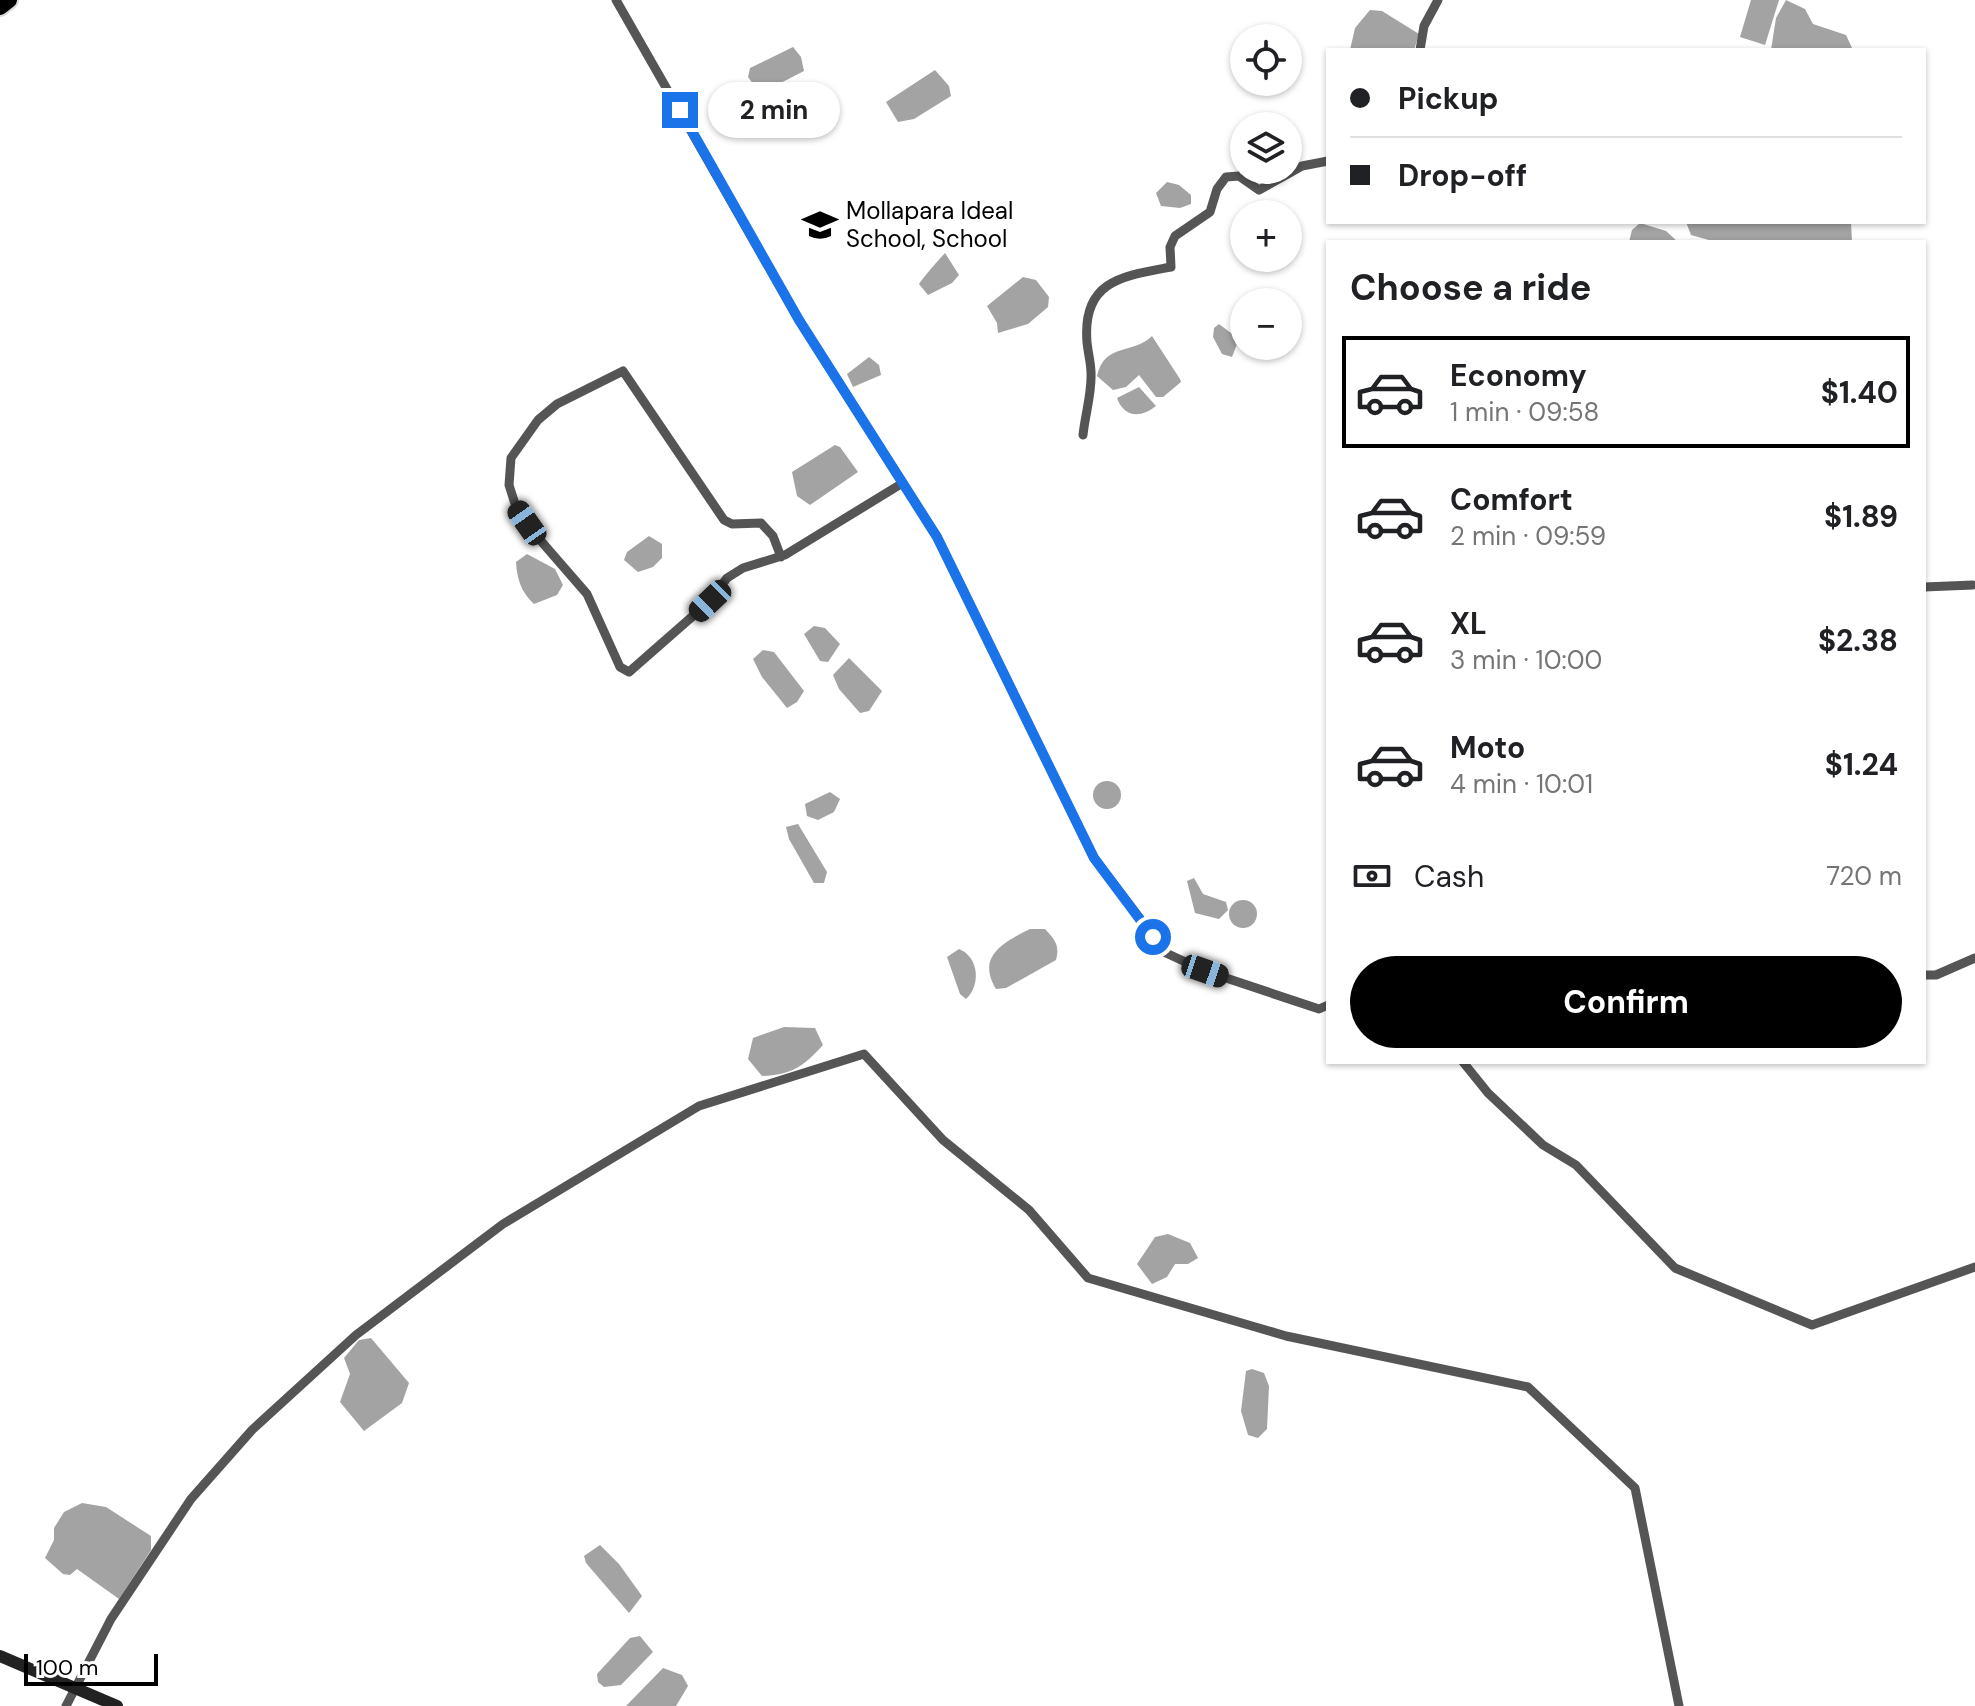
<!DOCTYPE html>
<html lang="en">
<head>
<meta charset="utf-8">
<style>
	body { margin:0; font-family:"DM Sans",sans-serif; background:#f2f2f2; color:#202124; height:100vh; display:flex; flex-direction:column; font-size:30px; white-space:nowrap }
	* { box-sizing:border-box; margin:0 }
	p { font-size:26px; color:#757577 }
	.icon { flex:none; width:44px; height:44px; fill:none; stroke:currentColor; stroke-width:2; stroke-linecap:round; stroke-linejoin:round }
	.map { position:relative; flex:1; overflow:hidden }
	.sheet { position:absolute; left:1326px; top:240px; width:600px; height:824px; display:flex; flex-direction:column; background:#fff; border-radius:0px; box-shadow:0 2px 6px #0004 }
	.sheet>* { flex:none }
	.guide { position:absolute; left:1326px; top:48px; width:600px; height:176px; border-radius:0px; box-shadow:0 2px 6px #0004; display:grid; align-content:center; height:176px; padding:0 24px; background:#fff }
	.fabs { position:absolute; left:1230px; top:24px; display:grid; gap:16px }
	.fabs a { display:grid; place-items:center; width:72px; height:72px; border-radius:50%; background:#fff; box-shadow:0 2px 6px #0004; font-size:40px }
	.scale { position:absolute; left:24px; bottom:20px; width:134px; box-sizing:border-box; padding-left:8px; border:4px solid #000; border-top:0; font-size:22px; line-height:28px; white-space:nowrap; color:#000; -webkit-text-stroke:6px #fff; paint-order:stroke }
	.end { position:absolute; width:36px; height:36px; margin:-18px; border:10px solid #1a73e8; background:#fff; box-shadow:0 0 0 4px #fff }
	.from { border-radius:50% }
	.bubble { position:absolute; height:56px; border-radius:28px; background:#fff; box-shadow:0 2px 6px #0004; font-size:26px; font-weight:700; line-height:56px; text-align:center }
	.car { position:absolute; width:24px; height:48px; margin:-24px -12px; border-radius:10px; box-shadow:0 0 6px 2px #0007; background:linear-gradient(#222 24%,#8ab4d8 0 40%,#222 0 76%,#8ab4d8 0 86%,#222 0) }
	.guide b { display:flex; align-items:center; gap:28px; height:76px; font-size:30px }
	.guide b+b { border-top:2px solid #e0e0e0 }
	.guide i { width:20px; height:20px; background:#202124 }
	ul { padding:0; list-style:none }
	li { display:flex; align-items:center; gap:24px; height:112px; margin:0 16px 12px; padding:0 8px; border:4px solid transparent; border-radius:0px }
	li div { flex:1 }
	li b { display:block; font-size:30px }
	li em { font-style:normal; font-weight:700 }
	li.on { border-color:#000 }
	li>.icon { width:72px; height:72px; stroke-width:1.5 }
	h2 { padding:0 24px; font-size:36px; line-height:96px }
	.pay { display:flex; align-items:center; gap:20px; height:88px; padding:0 24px; font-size:30px }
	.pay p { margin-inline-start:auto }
	.cta { display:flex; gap:16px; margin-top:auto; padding:16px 24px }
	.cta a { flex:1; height:92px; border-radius:48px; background:#000; color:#fff; font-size:32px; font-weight:700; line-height:92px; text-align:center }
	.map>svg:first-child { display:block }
	.water { fill:#a3a3a3 }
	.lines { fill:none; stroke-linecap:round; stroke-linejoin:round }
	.highway-casing { stroke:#dbdbdb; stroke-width:20 }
	.street { stroke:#555; stroke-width:9 }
	.secondary { stroke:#222; stroke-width:12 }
	.highway { stroke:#000; stroke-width:16 }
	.route { stroke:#1a73e8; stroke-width:10 }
	.labels { text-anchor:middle; stroke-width:6; stroke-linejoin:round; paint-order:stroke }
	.poi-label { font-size:24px; fill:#000; stroke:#fff; text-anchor:start }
</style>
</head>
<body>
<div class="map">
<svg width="1975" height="1706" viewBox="0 0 1975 1706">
	<rect width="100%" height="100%" fill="#fff"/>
	<!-- water -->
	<g class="water">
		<path d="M1751,0H1779L1765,45L1740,37Z"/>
		<path d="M1786,0L1805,9L1813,24L1846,35L1853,50H1771L1776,18Z"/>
		<path d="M1370,10L1382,11L1419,34L1414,50H1350L1355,28Z"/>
		<path d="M793,47L801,57L804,71L767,90L756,88L748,77L750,68Z"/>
		<path d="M935,70L949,86L951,96L914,119L898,122L886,102Z"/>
		<path d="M766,100L780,113L779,121L747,129L741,121V111Z"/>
		<path d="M1167,182L1179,185L1191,195V204L1180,208L1161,206L1156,193Z"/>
		<path d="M1686,222H1851L1852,242H1716L1691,235Z"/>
		<path d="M1640,223L1666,231L1678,242H1629L1632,230Z"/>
		<path d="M945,253L959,275L952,283L928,295L919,284C920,281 942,256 945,253Z"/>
		<path d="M1023,277L1036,280L1049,297L1048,307L1028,324L998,333L997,323L987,306Z"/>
		<path d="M1219,324L1239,339L1232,357L1222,354L1213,337L1214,328Z"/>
		<path d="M1152,336L1180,379L1181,382L1163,397H1156L1139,375L1126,387L1113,390L1097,376C1105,342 1133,355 1152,336Z"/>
		<path d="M869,357L879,365L881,375L853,387L847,374Z"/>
		<path d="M1139,387L1156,406C1141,418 1124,418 1117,398Z"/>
		<path d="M835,445L840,447L858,472L810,505L797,496L792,472Z"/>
		<path d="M649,536L662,544V558L653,567L638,572L624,560L627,552Z"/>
		<path d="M527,554L555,569L563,585L557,595L534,604C521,592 517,579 516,562Z"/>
		<path d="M814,626L825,628L840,644L828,662L820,661L804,634Z"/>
		<path d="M763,650L774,652L804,691L797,702L787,708L762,677L753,659Z"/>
		<path d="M849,658L882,691L869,711L860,713L839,689L833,675Z"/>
		<circle cx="1107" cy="795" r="14"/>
		<path d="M830,792L840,799L834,812L818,820L807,816L805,804Z"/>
		<path d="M798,824L827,872L824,883H814L789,839L786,827Z"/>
		<path d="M1194,878L1203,894L1226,902L1228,910L1219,919L1195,913L1187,881Z"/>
		<circle cx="1243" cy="914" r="14"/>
		<path d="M1030,929H1045C1055,940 1060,945 1056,960L1006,988L996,989C976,956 1004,942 1030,929Z"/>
		<path d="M959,949C979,957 981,985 966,999L960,994L947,957Z"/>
		<path d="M784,1027L815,1028L823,1045C804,1066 792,1075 762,1076L748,1059L753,1038Z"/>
		<path d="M1168,1234L1190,1243L1198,1258L1188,1264H1175L1167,1277L1152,1284L1137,1264L1155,1237Z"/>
		<path d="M371,1338L409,1383L402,1403L364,1431L340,1402L350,1374L344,1358L359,1340Z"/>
		<path d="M1252,1369L1264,1373L1269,1386L1267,1429L1258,1438L1248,1435L1241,1411L1246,1371Z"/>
		<path d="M82,1503L106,1507L151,1536V1550L119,1599L77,1569L70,1575L63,1574L45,1558L54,1540V1528L64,1512Z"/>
		<path d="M600,1545L619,1564L642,1596L629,1613L586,1563L584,1556Z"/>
		<path d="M640,1636L653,1652L621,1685L604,1687L598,1682L597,1674L630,1638Z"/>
		<path d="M663,1668L682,1675L688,1686L676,1706H626Z"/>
	</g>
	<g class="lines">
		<!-- highway casing -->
		<g class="highway-casing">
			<path id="highway" d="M0,7L9,0"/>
		</g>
		<!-- street -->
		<g class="street">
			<path d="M616,0L799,320L937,537L1094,858L1166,953L1205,971L1319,1009L1328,1005"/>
			<path d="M1420,50L1424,26L1438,0"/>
			<path d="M1083,435C1085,415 1092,393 1091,373C1091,363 1088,353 1087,342C1082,280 1123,276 1171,267L1170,247L1175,236L1210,212L1217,189L1226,177L1239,176L1259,190L1302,166L1328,161"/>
			<path d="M781,557L773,536L761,523L732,524L724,520L623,371L557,404L538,420L511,458L509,485L516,507L534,533L587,594L620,667L629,672L710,601L727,578L743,568L785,555L901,484"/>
			<path d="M1924,587L1973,585"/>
			<path d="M1924,975H1936L1975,958"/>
			<path d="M1463,1062L1488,1093L1543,1145L1576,1165L1675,1268L1812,1325L1975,1267"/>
			<path d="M66,1706L111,1619L191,1499L252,1430L356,1335L503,1224L699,1106L864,1054L943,1140L1029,1210L1088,1278L1286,1336L1528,1387L1635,1488L1679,1706"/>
		</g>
		<!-- secondary -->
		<path class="secondary" d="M0,1656L117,1706"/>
		<!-- highway -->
		<use href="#highway" class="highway"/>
	</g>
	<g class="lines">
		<!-- route -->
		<path class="route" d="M680,110L799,320L937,537L1094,858L1153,937"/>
	</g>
	<!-- icons -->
	<defs>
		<g id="school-bare" transform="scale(2.76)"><path d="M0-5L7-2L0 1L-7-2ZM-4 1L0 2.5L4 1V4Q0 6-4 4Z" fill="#000" stroke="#fff" stroke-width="2.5" paint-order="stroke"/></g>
	</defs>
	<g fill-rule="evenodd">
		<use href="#school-bare" x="820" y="225"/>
	</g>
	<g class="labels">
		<!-- poi labels -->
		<g class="poi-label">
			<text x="846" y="219">Mollapara Ideal<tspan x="846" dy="28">School, School</tspan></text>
		</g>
	</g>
</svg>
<div class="fabs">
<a><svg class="icon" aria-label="locate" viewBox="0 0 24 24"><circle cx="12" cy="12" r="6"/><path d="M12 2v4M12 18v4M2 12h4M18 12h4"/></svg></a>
<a><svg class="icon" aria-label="layers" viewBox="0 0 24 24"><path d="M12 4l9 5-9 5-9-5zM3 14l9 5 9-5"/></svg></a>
<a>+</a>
<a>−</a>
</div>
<div class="scale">100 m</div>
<i class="end from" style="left:1153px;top:937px"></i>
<i class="end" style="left:680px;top:110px"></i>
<div class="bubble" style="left:708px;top:82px;width:132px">2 min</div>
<i class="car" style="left:527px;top:523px;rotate:325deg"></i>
<i class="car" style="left:710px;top:601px;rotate:226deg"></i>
<i class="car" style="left:1205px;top:971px;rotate:109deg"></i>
<div class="guide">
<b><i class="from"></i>Pickup</b>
<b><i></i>Drop-off</b>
</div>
<section class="sheet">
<h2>Choose a ride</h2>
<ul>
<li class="on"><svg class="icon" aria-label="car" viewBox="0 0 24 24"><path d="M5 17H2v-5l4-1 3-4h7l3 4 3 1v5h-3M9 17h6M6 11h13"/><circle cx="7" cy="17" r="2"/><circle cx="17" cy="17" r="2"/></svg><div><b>Economy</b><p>1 min · 09:58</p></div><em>$1.40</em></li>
<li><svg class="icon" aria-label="car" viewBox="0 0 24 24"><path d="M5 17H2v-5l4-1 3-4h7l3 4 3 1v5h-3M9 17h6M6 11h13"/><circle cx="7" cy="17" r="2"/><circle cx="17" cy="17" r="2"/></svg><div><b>Comfort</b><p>2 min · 09:59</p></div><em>$1.89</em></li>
<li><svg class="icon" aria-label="car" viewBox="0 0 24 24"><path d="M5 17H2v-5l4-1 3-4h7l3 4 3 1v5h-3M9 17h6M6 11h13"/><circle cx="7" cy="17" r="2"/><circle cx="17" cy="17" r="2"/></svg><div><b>XL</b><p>3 min · 10:00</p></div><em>$2.38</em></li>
<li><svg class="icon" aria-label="car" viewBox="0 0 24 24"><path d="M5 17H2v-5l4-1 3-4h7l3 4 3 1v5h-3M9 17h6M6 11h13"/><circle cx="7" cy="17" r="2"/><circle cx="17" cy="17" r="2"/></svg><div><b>Moto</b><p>4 min · 10:01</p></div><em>$1.24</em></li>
</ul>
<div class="pay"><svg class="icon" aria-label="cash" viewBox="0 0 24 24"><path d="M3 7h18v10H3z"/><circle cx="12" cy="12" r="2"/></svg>Cash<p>720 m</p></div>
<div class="cta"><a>Confirm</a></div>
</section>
</div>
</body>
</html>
